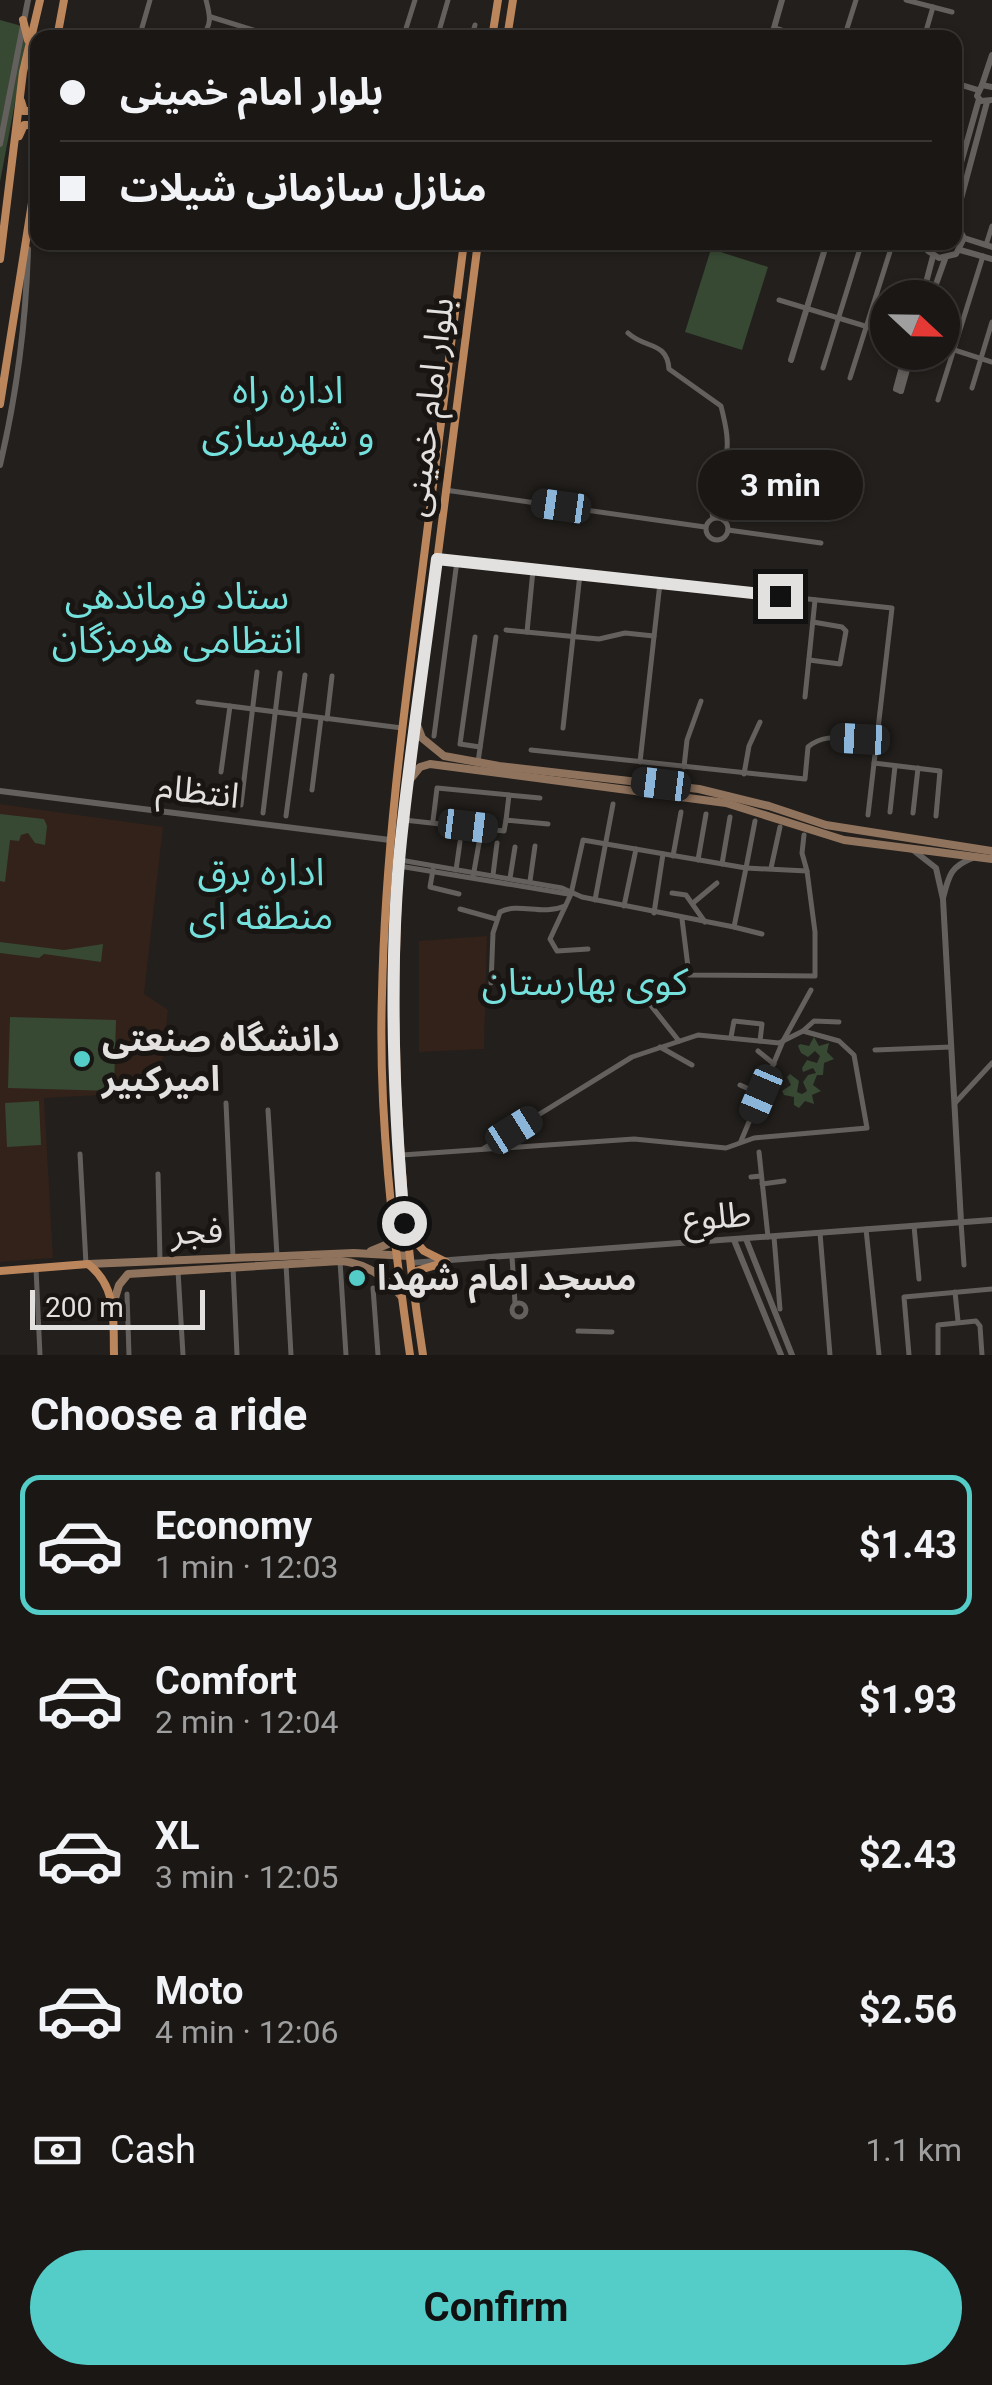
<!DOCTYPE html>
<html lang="en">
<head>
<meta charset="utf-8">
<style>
	body { margin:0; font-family:Roboto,"Noto Sans Arabic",sans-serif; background:#272422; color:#f1f3f6; height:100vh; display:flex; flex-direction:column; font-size:38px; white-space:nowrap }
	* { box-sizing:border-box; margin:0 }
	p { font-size:32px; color:#9f9fa0 }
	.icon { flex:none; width:55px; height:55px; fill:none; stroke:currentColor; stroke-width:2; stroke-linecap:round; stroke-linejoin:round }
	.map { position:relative; height:1355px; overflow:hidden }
	.sheet { display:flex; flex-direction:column; background:#1a1715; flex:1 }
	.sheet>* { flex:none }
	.hud { position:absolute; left:30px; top:30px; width:932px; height:220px; border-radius:20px; box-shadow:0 2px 8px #0004,0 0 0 2px #383634; display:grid; align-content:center; height:220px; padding:0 30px; background:#1a1715 }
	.needle { width:65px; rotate:112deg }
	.tools { position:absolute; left:870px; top:280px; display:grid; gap:20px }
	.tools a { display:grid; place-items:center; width:90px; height:90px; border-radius:50%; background:#1a1715; box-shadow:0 2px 8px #0004,0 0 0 2px #383634; font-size:50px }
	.scale { position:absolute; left:30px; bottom:25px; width:175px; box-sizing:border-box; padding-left:10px; border:5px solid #e3e1df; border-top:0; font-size:28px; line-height:35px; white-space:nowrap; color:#e3e1df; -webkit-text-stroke:8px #191513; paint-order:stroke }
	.end { position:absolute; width:45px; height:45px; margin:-22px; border:12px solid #e3e1df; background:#111; box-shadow:0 0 0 5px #111 }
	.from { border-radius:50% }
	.bubble { position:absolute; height:70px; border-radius:35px; background:#1a1715; box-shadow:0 2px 8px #0004,0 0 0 2px #383634; font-size:32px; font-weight:700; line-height:70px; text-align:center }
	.car { position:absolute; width:30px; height:60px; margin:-30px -15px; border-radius:12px; box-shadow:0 0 8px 2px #0007; background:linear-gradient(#222 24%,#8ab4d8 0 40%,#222 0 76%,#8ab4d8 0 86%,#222 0) }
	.hud b { display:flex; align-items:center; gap:35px; height:95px; font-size:38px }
	.hud b+b { border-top:2px solid #383634 }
	.hud i { width:25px; height:25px; background:#f1f3f6 }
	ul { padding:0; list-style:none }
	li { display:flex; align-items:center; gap:30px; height:140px; margin:0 20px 15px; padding:0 10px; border:5px solid transparent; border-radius:20px }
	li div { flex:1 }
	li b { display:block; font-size:38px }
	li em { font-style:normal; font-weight:700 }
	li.selected { border-color:#54cdc8 }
	li>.icon { width:90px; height:90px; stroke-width:1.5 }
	h2 { padding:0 30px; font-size:45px; line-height:120px }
	.pay { display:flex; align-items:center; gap:25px; height:110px; padding:0 30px; font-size:38px }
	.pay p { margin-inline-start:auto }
	.action { display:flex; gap:20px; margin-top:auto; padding:20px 30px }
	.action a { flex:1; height:115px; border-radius:60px; background:#54cdc8; color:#111; font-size:40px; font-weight:700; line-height:115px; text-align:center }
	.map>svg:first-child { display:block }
	.education { fill:#332219 }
	.green { fill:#374833 }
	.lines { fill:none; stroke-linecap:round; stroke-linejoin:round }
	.minor { stroke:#64605d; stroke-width:5 }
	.tertiary { stroke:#64605d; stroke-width:6 }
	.secondary { stroke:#90735d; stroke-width:8 }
	.primary { stroke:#bc865c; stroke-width:8 }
	.route { stroke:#e3e1df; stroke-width:12 }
	.poi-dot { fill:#54cdc8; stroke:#191513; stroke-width:4 }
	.labels { text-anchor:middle; stroke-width:10; stroke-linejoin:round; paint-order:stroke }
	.street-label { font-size:35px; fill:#e3e1df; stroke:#191513 }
	.poi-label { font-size:35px; font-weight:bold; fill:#e3e1df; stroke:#191513; text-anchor:start }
	.neighbourhood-label { font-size:38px; fill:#75e1dc; stroke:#191513 }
</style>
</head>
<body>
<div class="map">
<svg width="992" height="1355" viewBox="0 0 992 1355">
	<rect width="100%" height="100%" fill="#221f1c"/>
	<!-- education -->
	<g class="education">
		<path d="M0,804L163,827L144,994L168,1010L159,1092L44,1098L53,1258L0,1262Z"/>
		<path d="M487,936L484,1049L419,1052V941Z"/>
	</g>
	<!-- green -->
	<g class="green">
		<path d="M0,20L29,28L0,182Z"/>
		<path d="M711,249L768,267L742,350L685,332Z"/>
		<path d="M0,814L44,819L47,826L45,845L35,843L28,833L21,835L19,841L10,840L5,882L0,881Z"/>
		<path d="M0,942L64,950L103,944L101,962L44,954L39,958L0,953Z"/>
		<path d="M10,1017L116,1020L114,1091L8,1088Z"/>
		<path d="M814,1037L819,1046L829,1043L827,1052L834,1059L824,1063L823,1075H817L813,1085L821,1091L812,1095L814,1104L805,1101L799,1108L794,1105V1097L784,1095L782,1091L791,1085L787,1077L790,1074L799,1081L797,1092L802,1094L807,1091L803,1082L808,1075L816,1073L813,1068L803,1072L802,1068L807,1060L817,1063L820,1056L815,1051L808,1057L801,1053L798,1046L800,1044L809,1046Z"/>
		<path d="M39,1101L41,1145L7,1147L5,1103Z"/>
	</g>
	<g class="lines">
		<!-- minor -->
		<g class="minor">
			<path d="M906,0L952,12"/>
			<path d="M211,17L279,38"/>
			<path d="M207,31L244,38"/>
			<path d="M139,38L150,0"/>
			<path d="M200,38C213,26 210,15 206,0"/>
			<path d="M403,38L415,0"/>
			<path d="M437,38L448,0"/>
			<path d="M471,38L475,25"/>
			<path d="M771,38L774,28"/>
			<path d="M844,38L856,0"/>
			<path d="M924,38L933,7"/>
			<path d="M986,245L992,226"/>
			<path d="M779,300L888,333"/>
			<path d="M628,333C645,349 667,341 669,369L721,406C726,426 730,443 725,463C721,483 707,497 713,518"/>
			<path d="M942,346L992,362"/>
			<path d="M823,368L862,242"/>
			<path d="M850,378L893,242"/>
			<path d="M972,388L992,322"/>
			<path d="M938,400L983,256"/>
			<path d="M718,482L756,476"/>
			<path d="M445,490L705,527"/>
			<circle cx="717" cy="529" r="11"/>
			<path d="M728,530L821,543"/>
			<path d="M437,559L892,608L868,815"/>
			<path d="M506,630L599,639L625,633L654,636"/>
			<path d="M527,632L533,570"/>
			<path d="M475,637L460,744L480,747"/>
			<path d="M809,660L840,664L846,631L842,627L813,622"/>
			<path d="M805,697L815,600"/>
			<path d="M198,702L402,728"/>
			<path d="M327,719L332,676"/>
			<path d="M563,728L580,574"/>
			<path d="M434,736L457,561"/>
			<path d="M531,750L805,779L808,747C823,734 840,738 860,739"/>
			<path d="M478,762L496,637"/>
			<path d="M640,762L660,583"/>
			<path d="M874,763L940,771L936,816"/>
			<path d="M684,767L687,740L701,701"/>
			<path d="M221,772L230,706"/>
			<path d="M744,774L749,746L760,722"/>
			<path d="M312,790L321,718"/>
			<path d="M241,805L257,672"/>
			<path d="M890,812L895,766"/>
			<path d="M263,813L280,673"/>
			<path d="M913,813L918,768"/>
			<path d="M286,816L305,675"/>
			<path d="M404,820L504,831L506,820L548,824"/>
			<path d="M506,820L509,795"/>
			<path d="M433,821L437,788L540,798"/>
			<path d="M804,835L802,853L807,871"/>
			<path d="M673,856L681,812"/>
			<path d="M400,860L562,888L582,897L734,927L746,868L807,871L815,932V976L689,975L682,919"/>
			<path d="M698,860L706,814"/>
			<path d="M722,864L730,817"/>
			<path d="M399,866L568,894"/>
			<path d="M771,868L780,827"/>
			<path d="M433,870L430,887L459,894"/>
			<path d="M456,870L460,842"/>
			<path d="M493,875L497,843"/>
			<path d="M473,877L479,843"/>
			<path d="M510,878L515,847"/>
			<path d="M530,881L535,846"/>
			<path d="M672,893L686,895L705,922"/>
			<path d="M595,900L613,804"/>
			<path d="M693,903L717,883"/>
			<path d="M624,906L636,849"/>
			<path d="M460,909L496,919"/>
			<path d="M654,913L663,854"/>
			<path d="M734,927L762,934"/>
			<path d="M588,949L557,951L550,939L571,894L583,840L746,868L755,821"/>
			<path d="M491,983L493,933L500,912C519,902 542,916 565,906"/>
			<path d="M641,993L679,1041"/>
			<path d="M803,1031L814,1021L839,1022"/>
			<path d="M731,1037L734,1021L762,1024L760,1041"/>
			<path d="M660,1047L692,1065"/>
			<path d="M875,1050L951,1047"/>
			<path d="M758,1051L774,1064"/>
			<path d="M740,1085L760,1094"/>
			<path d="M226,1103L233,1257"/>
			<path d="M955,1103L992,1063"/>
			<path d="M268,1110L277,1256"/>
			<path d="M741,1141L783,1041L811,990"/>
			<path d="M759,1152L768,1237"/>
			<path d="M80,1154L86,1264"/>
			<path d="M402,1155L634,1139L726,1148L754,1138L867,1128L854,1055L839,1041L803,1031L779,1043L698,1035L632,1057L483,1149"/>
			<path d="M158,1174L160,1260"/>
			<path d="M751,1177L761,1176"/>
			<path d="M762,1184L784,1181"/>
			<path d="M961,1222L964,1265"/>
			<path d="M914,1226L919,1279"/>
			<path d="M866,1229L879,1355"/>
			<path d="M820,1233L830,1355"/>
			<path d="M774,1237L780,1309"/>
			<path d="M512,1257L515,1303"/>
			<path d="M340,1261L346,1355"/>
			<path d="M286,1264L291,1355"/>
			<path d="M233,1267L237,1355"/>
			<path d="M36,1268L40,1355"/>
			<path d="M178,1271L183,1355"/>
			<path d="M373,1288L378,1355"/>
			<path d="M955,1292L958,1321"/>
			<path d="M127,1294L129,1355"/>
			<circle cx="519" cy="1310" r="7"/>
			<path d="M578,1331L612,1332"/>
			<path d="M909,1355L904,1297L992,1289"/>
			<path d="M938,1355V1325L976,1321L980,1326L982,1355"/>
		</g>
		<!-- tertiary -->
		<g class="tertiary">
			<path d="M782,0L774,28L805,38"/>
			<path d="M955,83L978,90"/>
			<path d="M982,85L992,55"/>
			<path d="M992,87L982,85L977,96L981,101L992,100"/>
			<path d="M0,144L28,0"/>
			<path d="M955,184L979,99"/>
			<path d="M955,221L987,102"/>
			<path d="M964,238L992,247"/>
			<path d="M925,242L928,251L939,258L956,254L964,238L955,222"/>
			<path d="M960,250L992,259"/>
			<path d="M922,298L933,256"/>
			<path d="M931,298L945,259"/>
			<path d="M791,360L827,242"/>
			<path d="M901,391L896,389L906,352"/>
			<path d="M901,391L912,352"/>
			<path d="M0,465C17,393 26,323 28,249"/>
			<path d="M0,791L390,840"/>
			<path d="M913,850L936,868L943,899L961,1222"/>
			<path d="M943,898C949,874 951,866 975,857"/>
			<path d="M746,1239L792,1355"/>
			<path d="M734,1240L781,1355"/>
			<path d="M410,1263L992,1220"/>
		</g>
		<!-- secondary -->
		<g class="secondary">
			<path d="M417,725L422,738L444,756L499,766L699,789L769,806L826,825L992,851"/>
			<path d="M408,782L420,767L430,764L726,803L844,840L992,859"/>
			<path d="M371,1251L388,1244L392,1233"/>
			<path d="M88,1264L354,1253L408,1256"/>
			<path d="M112,1308L119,1285L128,1274L340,1261C366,1263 385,1276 401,1296"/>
		</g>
		<!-- primary -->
		<g class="primary">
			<path d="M23,20L28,40"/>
			<path d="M57,38L64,0"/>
			<path d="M492,38L498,0"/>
			<path d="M507,38L513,0"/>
			<path d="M21,101L24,111H38"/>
			<path d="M19,136L24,125H31L38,133"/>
			<path d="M0,259L23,72L40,0"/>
			<path d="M0,404L38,165"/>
			<path d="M407,1232L424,1251L446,1262"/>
			<path d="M0,1271L88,1264C118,1287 113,1321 114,1355"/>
			<path d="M411,1279L416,1271L446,1262"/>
			<path d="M410,1355C393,1236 378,1114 382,994C385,855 403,718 421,580C435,468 449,355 464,242"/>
			<path d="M423,1355C396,1184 389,1015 401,842L478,242"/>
		</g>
	</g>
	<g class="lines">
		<!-- route -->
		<path class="route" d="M404,1223C393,1097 388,967 401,840C411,746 425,653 437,559L780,596"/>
	</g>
	<!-- markers -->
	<g class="poi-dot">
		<circle cx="82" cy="1059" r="10"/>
		<circle cx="357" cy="1278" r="10"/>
	</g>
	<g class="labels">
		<!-- street labels -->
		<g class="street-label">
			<text transform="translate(428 407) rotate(-83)" y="12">بلوار امام خمینی</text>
			<text transform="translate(198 791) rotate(7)" y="12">انتظام</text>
			<text transform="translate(717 1216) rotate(-4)" y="12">طلوع</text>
			<text transform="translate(197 1231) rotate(-2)" y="12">فجر</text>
		</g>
		<!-- poi labels -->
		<g class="poi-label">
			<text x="102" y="1051">دانشگاه صنعتی<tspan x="102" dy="40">امیرکبیر</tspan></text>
			<text x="377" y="1290">مسجد امام شهدا</text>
		</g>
		<!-- neighbourhood labels -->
		<g class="neighbourhood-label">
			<text x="288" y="403">اداره راه<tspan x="288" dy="44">و شهرسازی</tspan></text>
			<text x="177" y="609">ستاد فرماندهی<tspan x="177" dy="44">انتظامی هرمزگان</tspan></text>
			<text x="261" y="885">اداره برق<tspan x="261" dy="44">منطقه ای</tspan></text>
			<text x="585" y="995">کوی بهارستان</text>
		</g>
	</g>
</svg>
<div class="tools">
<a><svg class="needle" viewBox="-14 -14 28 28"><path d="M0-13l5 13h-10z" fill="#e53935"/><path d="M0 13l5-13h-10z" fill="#9f9fa0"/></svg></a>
</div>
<div class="scale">200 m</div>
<i class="end from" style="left:404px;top:1223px"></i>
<i class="end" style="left:780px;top:596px"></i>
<div class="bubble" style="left:698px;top:450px;width:165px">3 min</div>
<i class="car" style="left:561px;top:506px;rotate:278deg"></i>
<i class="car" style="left:860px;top:739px;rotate:273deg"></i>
<i class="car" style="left:661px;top:784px;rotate:277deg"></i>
<i class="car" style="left:468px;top:826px;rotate:97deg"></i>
<i class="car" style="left:761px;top:1094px;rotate:203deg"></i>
<i class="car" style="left:514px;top:1130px;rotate:58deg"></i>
<div class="hud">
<b><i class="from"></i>بلوار امام خمینی</b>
<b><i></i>منازل سازمانی شیلات</b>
</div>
</div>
<section class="sheet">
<h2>Choose a ride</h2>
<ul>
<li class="selected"><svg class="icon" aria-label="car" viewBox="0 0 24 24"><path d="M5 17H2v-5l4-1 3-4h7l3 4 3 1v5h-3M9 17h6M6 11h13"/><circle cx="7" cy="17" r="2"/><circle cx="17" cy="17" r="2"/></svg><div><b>Economy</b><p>1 min · 12:03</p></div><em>$1.43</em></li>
<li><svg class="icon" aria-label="car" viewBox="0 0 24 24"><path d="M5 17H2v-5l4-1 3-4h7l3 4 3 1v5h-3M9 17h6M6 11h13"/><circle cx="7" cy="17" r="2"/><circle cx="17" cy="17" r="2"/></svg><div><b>Comfort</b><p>2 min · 12:04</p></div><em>$1.93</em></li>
<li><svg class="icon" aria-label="car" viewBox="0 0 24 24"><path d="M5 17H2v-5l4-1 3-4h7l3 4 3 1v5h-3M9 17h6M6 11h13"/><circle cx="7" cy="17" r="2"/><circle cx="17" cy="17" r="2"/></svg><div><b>XL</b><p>3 min · 12:05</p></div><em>$2.43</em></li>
<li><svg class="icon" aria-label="car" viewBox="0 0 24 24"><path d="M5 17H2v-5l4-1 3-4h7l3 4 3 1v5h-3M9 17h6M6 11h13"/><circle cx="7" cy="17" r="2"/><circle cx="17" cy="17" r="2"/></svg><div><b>Moto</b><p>4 min · 12:06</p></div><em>$2.56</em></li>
</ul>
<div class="pay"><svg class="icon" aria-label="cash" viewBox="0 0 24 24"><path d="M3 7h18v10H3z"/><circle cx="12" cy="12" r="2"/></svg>Cash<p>1.1 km</p></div>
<div class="action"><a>Confirm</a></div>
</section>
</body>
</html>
